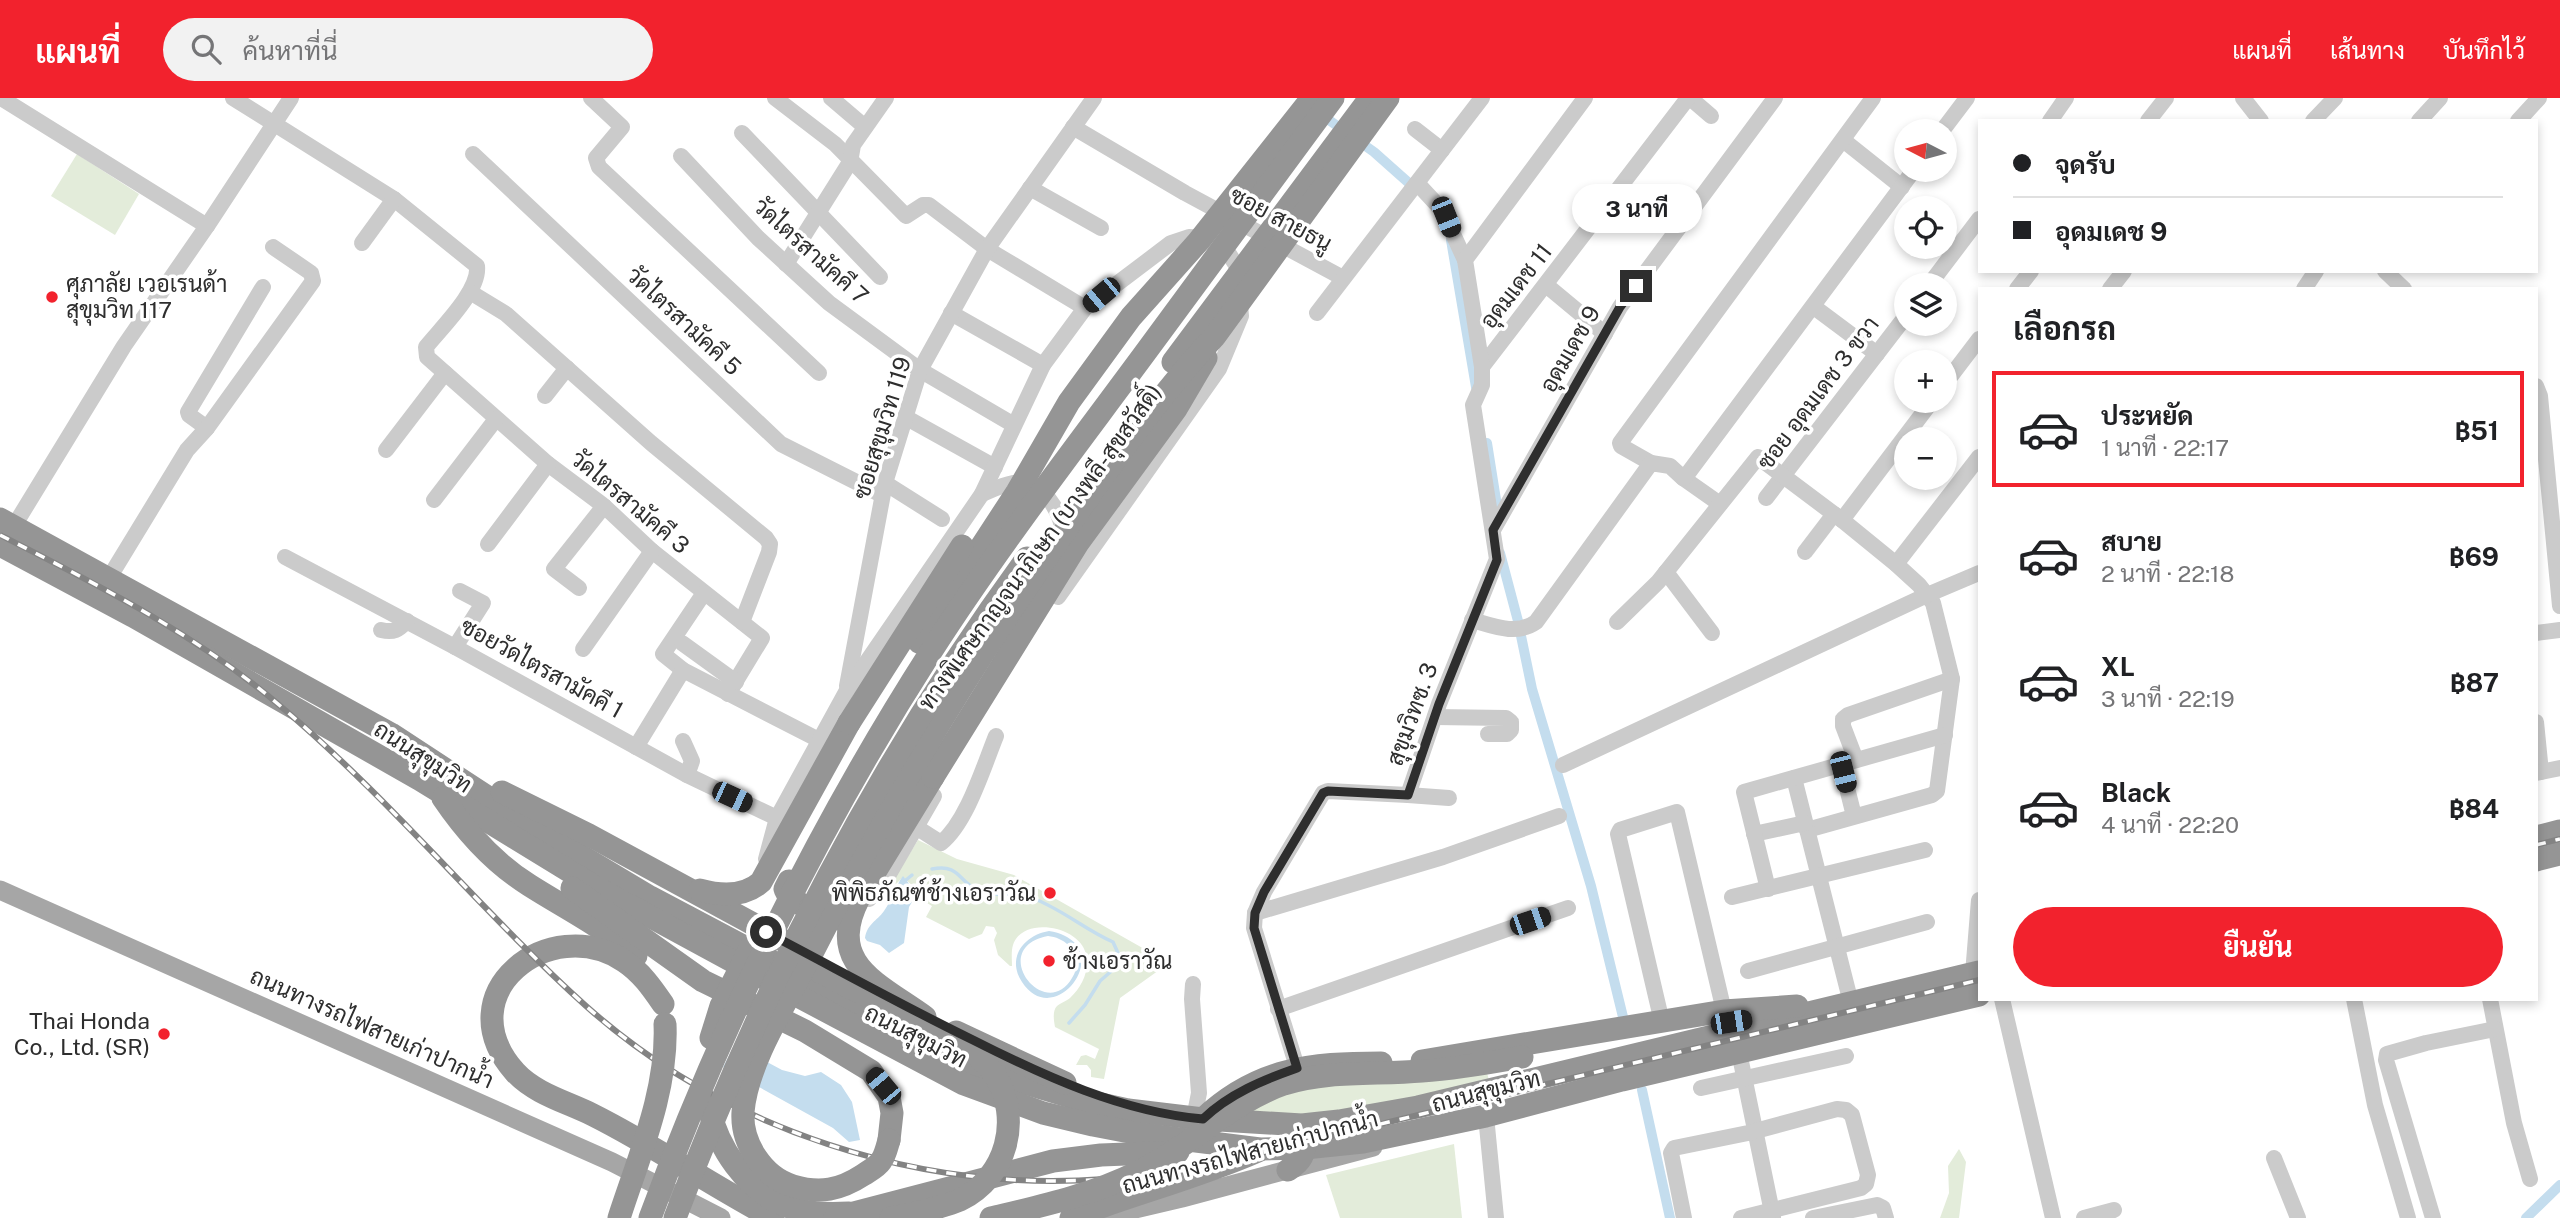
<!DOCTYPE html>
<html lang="th">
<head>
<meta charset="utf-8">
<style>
	body { margin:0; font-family:"Public Sans",Sarabun,sans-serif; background:#f2f2f2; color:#202124; height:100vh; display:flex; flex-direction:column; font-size:26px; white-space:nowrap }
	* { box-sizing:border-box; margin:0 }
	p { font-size:23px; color:#757577 }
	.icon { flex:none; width:38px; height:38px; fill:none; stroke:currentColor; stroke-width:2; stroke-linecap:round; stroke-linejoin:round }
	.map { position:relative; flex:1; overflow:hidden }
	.sheet { position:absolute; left:1978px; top:189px; width:560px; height:714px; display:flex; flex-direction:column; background:#fff; border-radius:0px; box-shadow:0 4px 10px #0003 }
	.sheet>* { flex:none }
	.banner { position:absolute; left:1978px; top:21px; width:560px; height:154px; border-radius:0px; box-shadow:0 4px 10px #0003; display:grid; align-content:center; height:154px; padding:0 35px; background:#fff }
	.needle { width:46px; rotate:276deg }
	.tools { position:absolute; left:1894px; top:21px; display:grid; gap:14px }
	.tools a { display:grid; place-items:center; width:63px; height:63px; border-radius:50%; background:#fff; box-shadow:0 4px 10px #0003; font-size:35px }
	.end { position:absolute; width:32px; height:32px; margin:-16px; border:9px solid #2e2e2e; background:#fff; box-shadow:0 0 0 4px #fff }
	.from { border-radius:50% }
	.bubble { position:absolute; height:49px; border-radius:24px; background:#fff; box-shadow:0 4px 10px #0003; font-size:23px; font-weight:700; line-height:49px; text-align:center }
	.car { position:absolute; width:21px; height:42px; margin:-21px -10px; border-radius:9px; box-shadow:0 0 5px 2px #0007; background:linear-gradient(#222 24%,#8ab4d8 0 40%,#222 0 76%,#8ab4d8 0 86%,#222 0) }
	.banner b { display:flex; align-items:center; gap:24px; height:66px; font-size:26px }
	.banner b+b { border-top:2px solid #e0e0e0 }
	.banner i { width:18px; height:18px; background:#202124 }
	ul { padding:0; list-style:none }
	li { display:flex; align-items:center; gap:21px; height:116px; margin:0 14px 10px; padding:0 21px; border:4px solid transparent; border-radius:0px }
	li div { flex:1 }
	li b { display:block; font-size:26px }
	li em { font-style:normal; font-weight:700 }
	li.current { border-color:#f2222d }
	li>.icon { width:63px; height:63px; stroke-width:1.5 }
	h2 { padding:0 35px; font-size:32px; line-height:84px }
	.button { display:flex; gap:14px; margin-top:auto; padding:14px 35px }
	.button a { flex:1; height:80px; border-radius:42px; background:#f2222d; color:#fff; font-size:28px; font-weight:700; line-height:80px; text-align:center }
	header { display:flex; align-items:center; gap:42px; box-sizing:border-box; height:98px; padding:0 35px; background:#f2222d; color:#fff }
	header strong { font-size:33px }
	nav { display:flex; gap:38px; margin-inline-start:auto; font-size:24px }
	.search { width:490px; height:63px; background:#f2f2f2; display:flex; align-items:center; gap:18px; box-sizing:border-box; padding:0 24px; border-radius:38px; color:#757577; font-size:26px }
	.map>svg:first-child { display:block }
	.green { fill:#e3ecda }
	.water { fill:#c4ddee; fill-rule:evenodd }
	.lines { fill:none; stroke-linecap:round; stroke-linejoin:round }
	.stream { stroke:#c4ddee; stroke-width:3.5 }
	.canal { stroke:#c4ddee; stroke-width:10 }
	.minor { stroke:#cbcbcb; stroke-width:16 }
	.major { stroke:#a6a6a6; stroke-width:19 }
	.highway { stroke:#959595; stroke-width:23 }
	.rail-casing { stroke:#838383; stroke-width:6 }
	.rail { stroke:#fff; stroke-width:3.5; stroke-dasharray:10; stroke-linecap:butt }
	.highway-bridge { stroke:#959595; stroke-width:23 }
	.route { stroke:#2e2e2e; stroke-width:9 }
	.poi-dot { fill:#f2222d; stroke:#fff; stroke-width:2.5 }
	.labels { text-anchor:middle; stroke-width:7; stroke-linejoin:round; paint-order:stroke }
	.street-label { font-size:23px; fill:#2e2e2e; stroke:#fff }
	.poi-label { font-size:23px; fill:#2e2e2e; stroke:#fff; text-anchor:start }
</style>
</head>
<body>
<header>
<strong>แผนที่</strong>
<div class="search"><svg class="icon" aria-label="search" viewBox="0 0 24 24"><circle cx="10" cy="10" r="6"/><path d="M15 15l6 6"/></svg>ค้นหาที่นี่</div>
<nav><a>แผนที่</a><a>เส้นทาง</a><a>บันทึกไว้</a></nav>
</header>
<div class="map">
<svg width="2560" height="1120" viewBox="0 0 2560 1120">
	<rect width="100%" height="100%" fill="#fff"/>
	<!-- green -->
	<g class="green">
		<path d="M77,56L139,96L115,137L51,98Z"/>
		<path d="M918,742L957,761L1014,777L1169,865L1120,900L1104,981L1091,979V972L1087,967H1076L1081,958L1086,957L1095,961L1099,951L1055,929C1054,923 1052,913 1057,908C1060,905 1067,903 1070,900C1082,889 1090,872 1086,856C1079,827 1022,818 1013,847C1011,853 1012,862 1012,868H1010L998,857L994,842L997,835L994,829L986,828L982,836L969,841L926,819L932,808L920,801V795L903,779L897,785L892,800L884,797Z"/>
		<path d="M1485,966L1491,991L1250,1024L1243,1005L1264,994Z"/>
		<path d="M1454,1046L1462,1120H1340L1326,1077Z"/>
		<path d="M1959,1051L1966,1064L1959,1120H1940L1949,1095L1948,1068Z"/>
	</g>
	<!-- water -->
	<g class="water">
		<path d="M903,778L914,792L920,795V801L915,799L909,809L904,845L889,855L880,847L867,843L865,840C867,826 877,823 884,813C892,802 895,788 903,778Z"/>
		<path d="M1049,833C1121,845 1056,936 1022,884C1006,860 1024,837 1049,833ZM1048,838C1069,840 1085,860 1072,880C1045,926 986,850 1048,838Z"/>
		<path d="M735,947L782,972L805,978L821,974L841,987L852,1004L860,1042L849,1044L833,1030L723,969Z"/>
	</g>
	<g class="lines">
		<!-- stream -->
		<g class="stream">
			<path d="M932,771C960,765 959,785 978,792C997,800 1018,795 1037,802C1064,813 1086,832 1113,844L1118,855L1116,869L1100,883L1085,907L1069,925"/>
			<path d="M906,782L912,777"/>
		</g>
		<!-- canal -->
		<g class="canal">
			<path d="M1319,15L1374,54L1410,86"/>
			<path d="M1451,142L1477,295"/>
			<path d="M1487,345L1497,408L1495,423"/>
			<path d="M1500,455L1518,523"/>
			<path d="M1520,533L1532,591L1591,788L1623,919"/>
			<path d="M1642,992L1670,1120"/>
			<path d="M2526,1120L2560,1087"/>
		</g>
		<!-- minor -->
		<g class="minor">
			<path d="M1,0L207,128"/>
			<path d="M233,0L394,101L477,168C480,193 441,230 426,249L427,259L548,366L604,408L652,453L762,540L728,596"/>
			<path d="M591,0L622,29L596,60L599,69L819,275"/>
			<path d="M775,0L835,46L906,118L923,107H929L987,151L1085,210"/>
			<path d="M831,0L865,29"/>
			<path d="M1690,0L1711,18"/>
			<path d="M2243,0L2261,23"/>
			<path d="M2050,23L2066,0"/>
			<path d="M2148,23L2166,0"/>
			<path d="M2313,23L2335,0"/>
			<path d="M2419,23L2440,0"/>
			<path d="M2518,23L2539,0"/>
			<path d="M1073,29L1185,95L1343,180"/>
			<path d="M1415,31L1442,52"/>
			<path d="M1942,33L1967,0"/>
			<path d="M742,35L880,179"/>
			<path d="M1843,42L1902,89"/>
			<path d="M473,56L781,346L882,397"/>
			<path d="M681,58L758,140L829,205L920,272L1014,327"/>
			<path d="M1417,85L1442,112L1465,162"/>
			<path d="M1030,90L1101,130"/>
			<path d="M362,145L394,101"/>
			<path d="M786,166L850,64L853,47L886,0"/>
			<path d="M2385,173L2404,191"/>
			<path d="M1546,187L1605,236"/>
			<path d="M1929,187L1979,121"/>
			<path d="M2017,191L2031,173"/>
			<path d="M2110,191L2124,173"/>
			<path d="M2304,191L2316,173"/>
			<path d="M470,194L506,216L651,345L766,440L770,446L769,454L742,524"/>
			<path d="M1814,209L1877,256"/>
			<path d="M951,215L1043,267"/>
			<path d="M1317,215L1482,0"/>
			<path d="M1482,269L1688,0"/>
			<path d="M1944,287L1979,241"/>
			<path d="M2536,288L2540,298L2560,508"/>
			<path d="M545,298L567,270"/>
			<path d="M905,319L995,369"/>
			<path d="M207,330L189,317L188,314L263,189"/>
			<path d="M386,352L445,275"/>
			<path d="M1651,365L1621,348L1620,345L1873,0"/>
			<path d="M1683,380L1720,406"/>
			<path d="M885,385L942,421"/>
			<path d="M982,396C992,392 1002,387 1013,385C1043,381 1061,413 1064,439"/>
			<path d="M1766,400L1906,218"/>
			<path d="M434,402L496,321"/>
			<path d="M1842,422L1932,303"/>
			<path d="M14,428L124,248L207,128L291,0"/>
			<path d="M1493,432L1620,209L1775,0"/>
			<path d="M488,446L548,366"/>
			<path d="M1805,454L1834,416"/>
			<path d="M285,459L455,549L687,677L777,720"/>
			<path d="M1896,466L1979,359"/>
			<path d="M1666,474L1712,535"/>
			<path d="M109,480L187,352L207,330L313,183L311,175L273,149"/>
			<path d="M579,490L554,471L604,408"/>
			<path d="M704,495L663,556L683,572L819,642"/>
			<path d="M1058,499L1219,271L1241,218L1240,207"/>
			<path d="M1472,522C1493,528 1516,538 1536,524L1651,365L1670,368L1683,380L1686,378L1914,72"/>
			<path d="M1617,524L1658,484L1758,359L1842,422L1896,466L1919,487L1933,505L1952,581L1937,693L1932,697L1807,732"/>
			<path d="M381,532C394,535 398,532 407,523"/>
			<path d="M2536,535L2560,532"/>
			<path d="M682,545L736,584"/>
			<path d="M455,549L483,505L460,493"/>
			<path d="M583,551L652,453"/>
			<path d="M847,588L885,385L920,272L987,151L1094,0"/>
			<path d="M1435,619L1506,620L1511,624V632L1507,636H1488"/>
			<path d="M2536,624L2541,674"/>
			<path d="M683,643L692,663L687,677"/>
			<path d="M636,649L683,572"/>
			<path d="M1856,662L1843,628V621L1848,617L1952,581"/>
			<path d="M1841,666L1854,718"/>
			<path d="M1563,667L1927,497L1979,475"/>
			<path d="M2536,675L2560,670"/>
			<path d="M1794,680L1851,905"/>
			<path d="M1408,697L1449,700"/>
			<path d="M916,729L941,745C967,724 983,670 996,638"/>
			<path d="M1754,736L1805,725"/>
			<path d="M766,761L777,720L846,594L982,396L1043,267L1085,210L1171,145L1189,139L1203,140L1213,144L1229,156L1236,167L1239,184"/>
			<path d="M1768,791L1744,694L1945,637"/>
			<path d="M1732,799L1925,752"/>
			<path d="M869,801L889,776L934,698"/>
			<path d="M1255,815L1443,759L1559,718"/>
			<path d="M1748,873L1927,824"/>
			<path d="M1973,876L1979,802"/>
			<path d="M1193,886L1192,901L1199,995L1194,1020"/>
			<path d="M2002,901L2053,1120"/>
			<path d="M2354,901L2375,1007L2408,1120"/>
			<path d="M2490,901L2514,1025L2530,1081"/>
			<path d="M1278,911L1568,810"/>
			<path d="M1662,924L1618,736L1620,732L1677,714L1724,913"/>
			<path d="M1739,954L1773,1119"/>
			<path d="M1297,969L1254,830L1255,815L1264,794L1323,695L1328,693L1408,697L1439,606L1497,461L1473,307L1482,287V269L1465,162L1585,0"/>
			<path d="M1701,990L1846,958"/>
			<path d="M1486,1018L1496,1120"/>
			<path d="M2274,1060L2298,1120"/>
			<path d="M1684,1120L1671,1055L1674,1050L1748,1035L1837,1011L1846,1012L1852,1017L1868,1077L1866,1086L1861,1090L1741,1120"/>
			<path d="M1813,1120L1877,1107L1883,1110L1886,1120"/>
			<path d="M2084,1120L2114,1112"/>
			<path d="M2433,1120L2386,962L2387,956L2426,945L2495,931"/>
		</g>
		<!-- major -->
		<g class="major">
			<path d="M0,792L612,1064L721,1120"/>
			<path d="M1097,1120L1182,1100L1373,1049"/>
		</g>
		<!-- highway -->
		<g class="highway">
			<path d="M0,421L391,636L538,732L650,799L928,946L985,973L1078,1001L1128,1012L1203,1021L1302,1027L1339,1023L1418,1009L1979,874"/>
			<path d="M0,447L133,518L419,681L592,787L745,870L964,986L1043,1015L1093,1027L1140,1036L1260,1051L1305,1050L1363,1044L1486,1018L1622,982L1979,897"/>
			<path d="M502,694L589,737L790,846"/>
			<path d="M443,700C466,734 494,765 529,787C565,810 604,829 636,858"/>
			<path d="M2536,739L2560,733"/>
			<path d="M2536,762L2560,756"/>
			<path d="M789,783L785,791L787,795C804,810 825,826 850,819"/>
			<path d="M572,790L703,883L805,933L871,973L889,999L892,1015L889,1042"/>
			<path d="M700,792C722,798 744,799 761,784L849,625"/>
			<path d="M663,906C652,890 641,874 624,863C550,814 445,895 515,974C535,996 567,1004 593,1017C655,1048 712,1088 773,1120"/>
			<path d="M925,919C878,885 825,866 859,800L933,679"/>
			<path d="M956,934L1065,985"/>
			<path d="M1422,963L1724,913L1797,908"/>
			<path d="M709,1010C718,1050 745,1090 784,1107C805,1116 827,1116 849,1115"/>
			<path d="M1203,1021C1257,970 1311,965 1381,965"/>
			<path d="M1288,1072C1301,1064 1306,1056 1304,1040"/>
			<path d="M835,1120L1053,1063L1101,1057L1178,1054"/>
			<path d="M1071,1120C1132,1096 1197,1080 1258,1053"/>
		</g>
		<!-- rail casing -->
		<g class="rail-casing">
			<g id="rail">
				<path d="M0,437C100,488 200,538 285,612C392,703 482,814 586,908C725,1032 919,1095 1105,1081C1149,1078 1192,1070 1235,1061L1979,882"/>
				<path d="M2536,747L2560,741"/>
			</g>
		</g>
		<!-- rail -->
		<use href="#rail" class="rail"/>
		<!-- highway-bridge -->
		<g class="highway-bridge">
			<path d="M1173,264L1370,0"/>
			<path d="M919,544L1017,394L1069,304L1131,219L1198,144L1312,0"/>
			<path d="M849,625L962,448"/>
			<path d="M933,679L1078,445L1176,311L1206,260"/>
			<path d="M793,860L968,950C978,958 988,966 995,977C1022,1021 1007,1079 960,1102C939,1111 914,1115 891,1120"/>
			<path d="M711,940L721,908L752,847"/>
			<path d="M889,1042C887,1049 885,1058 881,1063C877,1069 869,1073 863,1077C840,1092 820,1096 793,1088C763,1079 741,1045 743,1014C747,965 785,907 808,863C886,708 976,559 1076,417C1120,355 1163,293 1215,238L1388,0"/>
			<path d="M619,1120C639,1058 668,992 665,926"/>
			<path d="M650,1120C722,924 819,728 932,552C999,448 1075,350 1148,251C1210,167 1271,84 1333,0"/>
			<path d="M675,1120C763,885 879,663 1027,460"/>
			<path d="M991,1120C1041,1108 1092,1097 1138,1074C1190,1049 1229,1005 1284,986C1328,972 1376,977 1422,973C1455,971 1489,965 1522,959"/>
		</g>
	</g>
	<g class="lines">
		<!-- route -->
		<path class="route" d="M766,834C835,870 903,908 973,942C1044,978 1122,1014 1203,1021C1229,996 1263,982 1297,970L1254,830L1255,815L1264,794L1323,695L1328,693L1408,697L1439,606L1497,462L1493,432L1620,209L1636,188"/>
	</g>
	<!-- markers -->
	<g class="poi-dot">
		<circle cx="52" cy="199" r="7"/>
		<circle cx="1050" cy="795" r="7"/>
		<circle cx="1049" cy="863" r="7"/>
		<circle cx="164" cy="936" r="7"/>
	</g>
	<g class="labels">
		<!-- street labels -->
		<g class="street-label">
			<text transform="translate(1281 121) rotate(28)" y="8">ซอย สายธนู</text>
			<text transform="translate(811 153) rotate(42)" y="8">วัดไตรสามัคคี 7</text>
			<text transform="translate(1516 188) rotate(-52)" y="8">อุดมเดช 11</text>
			<text transform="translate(684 223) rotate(43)" y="8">วัดไตรสามัคคี 5</text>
			<text transform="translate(1570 251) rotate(-60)" y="8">อุดมเดช 9</text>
			<text transform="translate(1818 295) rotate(-53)" y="8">ซอย อุดมเดช 3 ขวา</text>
			<text transform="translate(882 330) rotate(-73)" y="8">ซอยสุขุมวิท 119</text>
			<text transform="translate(630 404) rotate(40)" y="8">วัดไตรสามัคคี 3</text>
			<text transform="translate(1040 449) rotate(-54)" y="8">ทางพิเศษกาญจนาภิเษก (บางพลี-สุขสวัสดิ์)</text>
			<text transform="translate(542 570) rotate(29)" y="8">ซอยวัดไตรสามัคคี 1</text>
			<text transform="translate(1412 616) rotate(-70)" y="8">สุขุมวิทซ. 3</text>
			<text transform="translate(423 659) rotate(33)" y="8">ถนนสุขุมวิท</text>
			<text transform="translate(372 930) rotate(24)" y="8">ถนนทางรถไฟสายเก่าปากน้ำ</text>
			<text transform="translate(916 938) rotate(27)" y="8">ถนนสุขุมวิท</text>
			<text transform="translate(1486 993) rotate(-14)" y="8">ถนนสุขุมวิท</text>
			<text transform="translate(1250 1054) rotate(-15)" y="8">ถนนทางรถไฟสายเก่าปากน้ำ</text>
		</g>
		<!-- poi labels -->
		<g class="poi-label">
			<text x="66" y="194">ศุภาลัย เวอเรนด้า<tspan x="66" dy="26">สุขุมวิท 117</tspan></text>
			<text x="1036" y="803" text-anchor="end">พิพิธภัณฑ์ช้างเอราวัณ</text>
			<text x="1063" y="871">ช้างเอราวัณ</text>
			<text x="150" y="931" text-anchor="end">Thai Honda<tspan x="150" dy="26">Co., Ltd. (SR)</tspan></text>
		</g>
	</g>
</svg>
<div class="tools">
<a><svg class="needle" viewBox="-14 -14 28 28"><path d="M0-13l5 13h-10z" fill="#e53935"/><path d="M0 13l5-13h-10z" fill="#757577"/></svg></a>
<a><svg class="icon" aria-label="locate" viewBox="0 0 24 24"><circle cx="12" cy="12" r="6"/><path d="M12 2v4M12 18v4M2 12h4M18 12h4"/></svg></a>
<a><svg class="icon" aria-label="layers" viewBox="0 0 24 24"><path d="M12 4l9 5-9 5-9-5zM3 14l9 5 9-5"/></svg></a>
<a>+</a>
<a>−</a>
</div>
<i class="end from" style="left:766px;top:834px"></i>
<i class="end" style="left:1636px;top:188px"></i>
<div class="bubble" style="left:1572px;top:86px;width:130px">3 นาที</div>
<i class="car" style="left:1446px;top:119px;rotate:158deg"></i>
<i class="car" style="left:1101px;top:197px;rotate:230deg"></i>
<i class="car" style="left:1843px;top:674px;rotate:166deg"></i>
<i class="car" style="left:732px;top:699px;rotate:115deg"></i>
<i class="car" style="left:1530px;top:823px;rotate:71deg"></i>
<i class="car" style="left:1731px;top:924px;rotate:81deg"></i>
<i class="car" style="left:883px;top:988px;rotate:320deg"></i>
<div class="banner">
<b><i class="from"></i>จุดรับ</b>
<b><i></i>อุดมเดช 9</b>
</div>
<section class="sheet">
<h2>เลือกรถ</h2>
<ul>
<li class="current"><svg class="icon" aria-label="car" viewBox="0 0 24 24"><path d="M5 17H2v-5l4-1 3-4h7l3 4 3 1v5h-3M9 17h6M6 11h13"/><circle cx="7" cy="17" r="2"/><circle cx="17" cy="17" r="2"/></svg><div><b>ประหยัด</b><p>1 นาที · 22:17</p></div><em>฿51</em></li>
<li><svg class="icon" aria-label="car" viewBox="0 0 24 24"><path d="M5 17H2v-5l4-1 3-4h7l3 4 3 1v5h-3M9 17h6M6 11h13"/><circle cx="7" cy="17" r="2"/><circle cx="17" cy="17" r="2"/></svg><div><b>สบาย</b><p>2 นาที · 22:18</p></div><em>฿69</em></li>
<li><svg class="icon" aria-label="car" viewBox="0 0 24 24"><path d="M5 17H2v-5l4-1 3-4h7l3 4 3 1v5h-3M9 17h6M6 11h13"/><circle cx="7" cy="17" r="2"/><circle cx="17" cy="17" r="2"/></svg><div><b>XL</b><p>3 นาที · 22:19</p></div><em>฿87</em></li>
<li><svg class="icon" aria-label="car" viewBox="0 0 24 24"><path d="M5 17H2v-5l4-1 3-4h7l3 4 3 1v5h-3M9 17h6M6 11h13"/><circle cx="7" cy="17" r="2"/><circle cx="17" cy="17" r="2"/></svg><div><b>Black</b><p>4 นาที · 22:20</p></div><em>฿84</em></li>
</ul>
<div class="button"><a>ยืนยัน</a></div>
</section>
</div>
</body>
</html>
